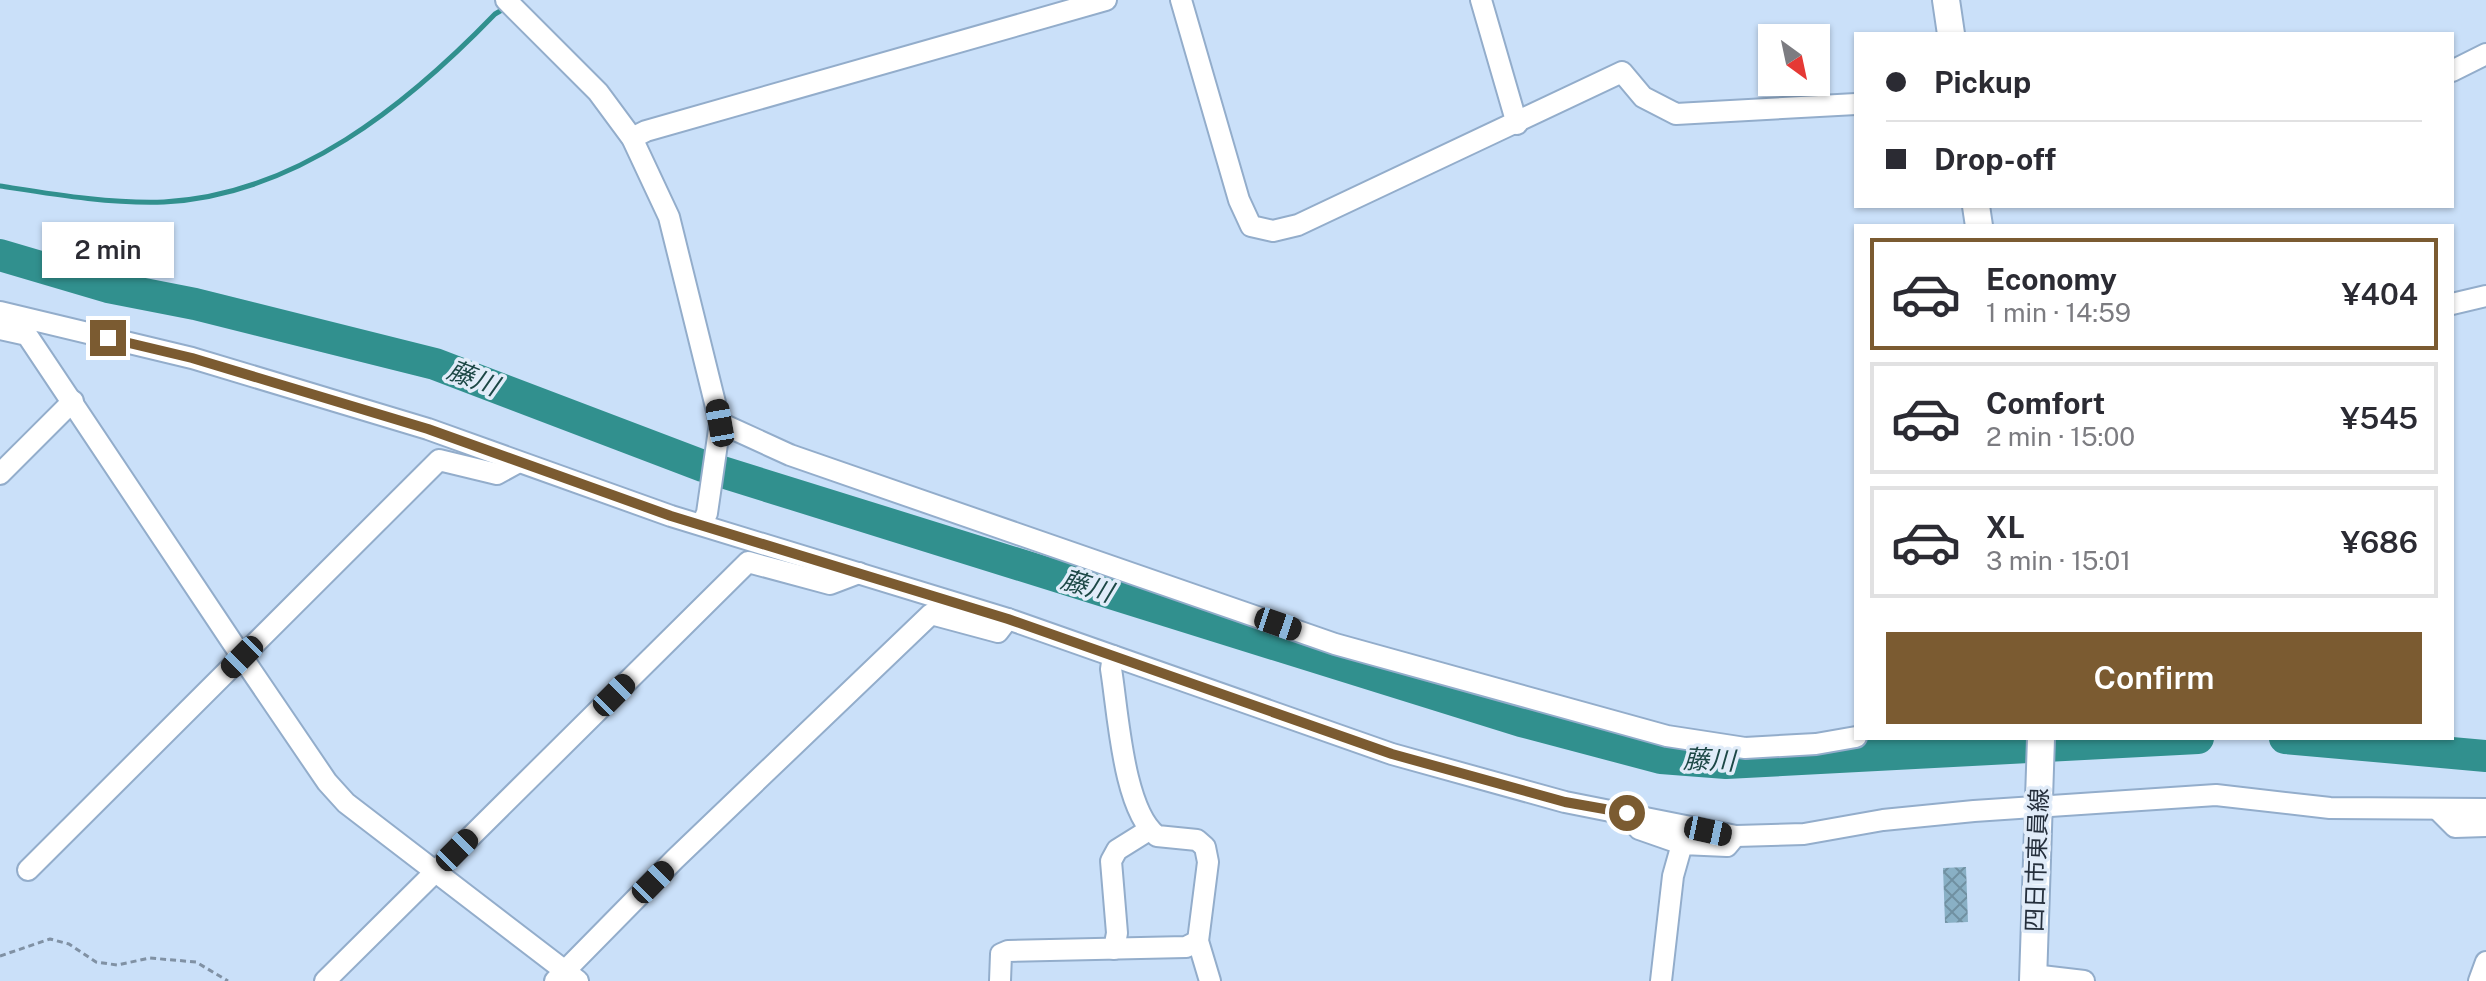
<!DOCTYPE html>
<html lang="en">
<head>
<meta charset="utf-8">
<style>
	body { margin:0; font-family:"Public Sans","Noto Sans JP",sans-serif; background:#f2f2f3; color:#2b2b33; height:100vh; display:flex; flex-direction:column; font-size:30px; white-space:nowrap }
	* { box-sizing:border-box; margin:0 }
	p { font-size:26px; color:#7c7c81 }
	.icon { flex:none; width:44px; height:44px; fill:none; stroke:currentColor; stroke-width:2; stroke-linecap:round; stroke-linejoin:round }
	.map { position:relative; flex:1; overflow:hidden }
	.drawer { position:absolute; left:1854px; top:224px; width:600px; height:516px; display:flex; flex-direction:column; background:#fff; border-radius:0px; box-shadow:0 2px 6px #0004 }
	.drawer>* { flex:none }
	.hud { position:absolute; left:1854px; top:32px; width:600px; height:176px; border-radius:0px; box-shadow:0 2px 6px #0004; display:grid; align-content:center; height:176px; padding:0 32px; background:#fff }
	.needle { width:52px; rotate:147deg }
	.fabs { position:absolute; left:1758px; top:24px; display:grid; gap:16px }
	.fabs a { display:grid; place-items:center; width:72px; height:72px; border-radius:0px; background:#fff; box-shadow:0 2px 6px #0004; font-size:40px }
	.end { position:absolute; width:36px; height:36px; margin:-18px; border:10px solid #7b5b31; background:#fff; box-shadow:0 0 0 4px #fff }
	.from { border-radius:50% }
	.bubble { position:absolute; height:56px; border-radius:0px; background:#fff; box-shadow:0 2px 6px #0004; font-size:26px; font-weight:600; line-height:56px; text-align:center }
	.car { position:absolute; width:24px; height:48px; margin:-24px -12px; border-radius:10px; box-shadow:0 0 6px 2px #0007; background:linear-gradient(#222 24%,#8ab4d8 0 40%,#222 0 76%,#8ab4d8 0 86%,#222 0) }
	.hud b { display:flex; align-items:center; gap:28px; height:76px; font-size:30px }
	.hud b+b { border-top:2px solid #e1e1e2 }
	.hud i { width:20px; height:20px; background:#2b2b33 }
	ul { padding:14px 0 0; list-style:none }
	li { display:flex; align-items:center; gap:24px; height:112px; margin:0 16px 12px; padding:0 16px; border:4px solid #e1e1e2; border-radius:0px }
	li div { flex:1 }
	li b { display:block; font-size:30px }
	li em { font-style:normal; font-weight:600 }
	li.current { border-color:#7b5b31 }
	li>.icon { width:72px; height:72px; stroke-width:1.5 }
	.action { display:flex; gap:16px; margin-top:auto; padding:16px 32px }
	.action a { flex:1; height:92px; border-radius:0px; background:#7b5b31; color:#fff; font-size:32px; font-weight:600; line-height:92px; text-align:center }
	.map>svg:first-child { display:block }
	.lines { fill:none; stroke-linecap:round; stroke-linejoin:round }
	.stream { stroke:#31908e; stroke-width:5 }
	.river { stroke:#31908e; stroke-width:32 }
	.building { fill:url(#building-cross-hatch) }
	.minor-casing { stroke:#93adcb; stroke-width:24 }
	.major-casing { stroke:#93adcb; stroke-width:30 }
	.path { stroke:#8091a4; stroke-width:3; stroke-dasharray:6 4; stroke-linecap:butt }
	.minor { stroke:#fff; stroke-width:20 }
	.major { stroke:#fff; stroke-width:26 }
	.route { stroke:#7b5b31; stroke-width:10 }
	.labels { text-anchor:middle; stroke-width:7; stroke-linejoin:round; paint-order:stroke }
	.street-label { font-size:24px; fill:#252f3c; stroke:#e1ecf9 }
	.water-label { font-size:26px; font-style:italic; fill:#1d4846; stroke:#e1ecf9 }
</style>
</head>
<body>
<div class="map">
<svg width="2486" height="981" viewBox="0 0 2486 981">
	<defs>
		<pattern id="building-cross-hatch" width="8" height="8" patternUnits="userSpaceOnUse" patternTransform="scale(2)"><rect width="8" height="8" fill="#89b0c5"/><path d="M0 0l8 8M0 8l8-8" fill="none" stroke="#7090a1"/></pattern>
	</defs>
	<rect width="100%" height="100%" fill="#cae0f9"/>
	<g class="lines">
		<!-- stream -->
		<path class="stream" d="M0,186C52,194 111,204 164,202C296,195 407,105 495,14L507,7"/>
		<!-- river -->
		<g class="river">
			<path d="M0,255L108,287L195,304L435,364L703,466L1521,721L1661,758L1726,763L2198,738"/>
			<path d="M2285,738L2486,756"/>
		</g>
	</g>
	<!-- building -->
	<path class="building" d="M1966,867L1968,922L1945,923L1943,868Z"/>
	<g class="lines">
		<!-- minor casing -->
		<g class="minor-casing">
			<g id="minor">
				<path d="M506,0L598,92L632,138L669,217L720,423L707,513L702,524"/>
				<path d="M1181,0L1239,200L1251,226L1273,231L1298,225L1622,72L1643,97L1676,114L1856,104"/>
				<path d="M1481,0L1517,124"/>
				<path d="M2452,71L2486,54"/>
				<path d="M632,138L646,131L1106,0"/>
				<path d="M2452,304L2486,296"/>
				<path d="M0,312L192,358L428,429L671,516L1008,619L1392,754L1565,802L1736,836L1804,834L1883,820L1974,811L2216,795L2330,808L2486,809"/>
				<path d="M0,329L27,335L242,657L327,782L346,803L578,981"/>
				<path d="M720,423L790,455L1335,644L1667,736L1745,748L1816,744L1856,737"/>
				<path d="M0,474L73,401"/>
				<path d="M1113,656L1111,669C1118,711 1123,810 1157,836L1197,840L1205,847L1208,862L1198,941L1210,981"/>
				<path d="M2439,811L2455,827L2486,826"/>
				<path d="M1628,814L1639,829L1682,844"/>
				<path d="M28,870L439,460L497,474L517,463"/>
				<path d="M1114,949L1117,933L1111,861L1117,850L1149,830"/>
				<path d="M2033,975L2084,981"/>
				<path d="M325,981L748,562L830,584L859,573"/>
				<path d="M555,981L675,859L931,614L998,632L1008,619"/>
				<path d="M1000,981L1001,954L1008,951L1186,947L1198,941"/>
				<path d="M1661,981L1673,876L1682,844L1727,846L1732,840"/>
				<path d="M2479,981L2486,962"/>
			</g>
		</g>
		<!-- major casing -->
		<g class="major-casing">
			<g id="major">
				<path d="M1946,0L1951,34"/>
				<path d="M1976,206L1979,226"/>
				<path d="M2033,981L2041,738"/>
			</g>
		</g>
		<!-- path -->
		<path class="path" d="M0,956L50,939L69,944L96,962L117,965L150,958L196,962L228,981"/>
		<!-- minor -->
		<use href="#minor" class="minor"/>
		<!-- major -->
		<use href="#major" class="major"/>
	</g>
	<g class="lines">
		<!-- route -->
		<path class="route" d="M108,338L192,358L428,429L671,516L1008,619L1392,754L1565,802L1627,813"/>
	</g>
	<g class="labels">
		<!-- street labels -->
		<g class="street-label">
			<text transform="translate(2037 860) rotate(-88)" y="8">四日市東員線</text>
		</g>
		<!-- water labels -->
		<g class="water-label">
			<text transform="translate(473 378) rotate(21)" y="9">藤川</text>
			<text transform="translate(1087 586) rotate(17)" y="9">藤川</text>
			<text transform="translate(1709 760) rotate(2)" y="9">藤川</text>
		</g>
	</g>
</svg>
<div class="fabs">
<a><svg class="needle" viewBox="-14 -14 28 28"><path d="M0-13l5 13h-10z" fill="#e53935"/><path d="M0 13l5-13h-10z" fill="#7c7c81"/></svg></a>
</div>
<i class="end from" style="left:1627px;top:813px"></i>
<i class="end" style="left:108px;top:338px"></i>
<div class="bubble" style="left:42px;top:222px;width:132px">2 min</div>
<i class="car" style="left:720px;top:423px;rotate:350deg"></i>
<i class="car" style="left:1278px;top:624px;rotate:109deg"></i>
<i class="car" style="left:242px;top:657px;rotate:225deg"></i>
<i class="car" style="left:614px;top:695px;rotate:45deg"></i>
<i class="car" style="left:1708px;top:831px;rotate:102deg"></i>
<i class="car" style="left:457px;top:850px;rotate:45deg"></i>
<i class="car" style="left:653px;top:882px;rotate:45deg"></i>
<div class="hud">
<b><i class="from"></i>Pickup</b>
<b><i></i>Drop-off</b>
</div>
<section class="drawer">
<ul>
<li class="current"><svg class="icon" aria-label="car" viewBox="0 0 24 24"><path d="M5 17H2v-5l4-1 3-4h7l3 4 3 1v5h-3M9 17h6M6 11h13"/><circle cx="7" cy="17" r="2"/><circle cx="17" cy="17" r="2"/></svg><div><b>Economy</b><p>1 min · 14:59</p></div><em>¥404</em></li>
<li><svg class="icon" aria-label="car" viewBox="0 0 24 24"><path d="M5 17H2v-5l4-1 3-4h7l3 4 3 1v5h-3M9 17h6M6 11h13"/><circle cx="7" cy="17" r="2"/><circle cx="17" cy="17" r="2"/></svg><div><b>Comfort</b><p>2 min · 15:00</p></div><em>¥545</em></li>
<li><svg class="icon" aria-label="car" viewBox="0 0 24 24"><path d="M5 17H2v-5l4-1 3-4h7l3 4 3 1v5h-3M9 17h6M6 11h13"/><circle cx="7" cy="17" r="2"/><circle cx="17" cy="17" r="2"/></svg><div><b>XL</b><p>3 min · 15:01</p></div><em>¥686</em></li>
</ul>
<div class="action"><a>Confirm</a></div>
</section>
</div>
</body>
</html>
